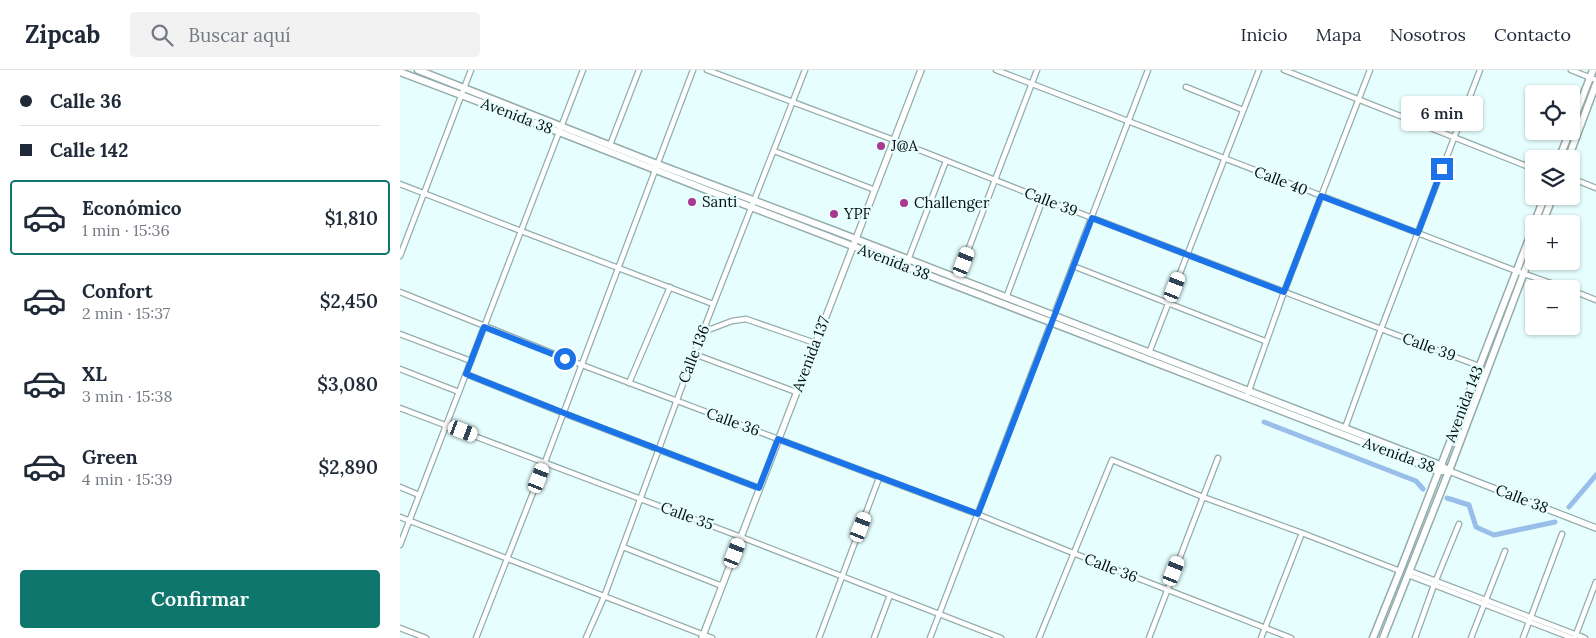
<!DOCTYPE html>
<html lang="es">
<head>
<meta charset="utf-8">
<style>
	body { margin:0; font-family:Lora,serif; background:#f2f2f3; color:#1f2937; height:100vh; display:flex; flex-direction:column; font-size:19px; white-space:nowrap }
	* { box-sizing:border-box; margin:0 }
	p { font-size:16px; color:#747a83 }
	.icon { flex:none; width:28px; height:28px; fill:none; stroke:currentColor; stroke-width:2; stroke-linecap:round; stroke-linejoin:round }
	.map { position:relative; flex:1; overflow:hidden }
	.panel { display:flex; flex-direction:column; background:#fff; width:400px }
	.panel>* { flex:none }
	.hud { display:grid; align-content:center; height:110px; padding:0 20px; background:#fff }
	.tools { position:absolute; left:1125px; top:15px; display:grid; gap:10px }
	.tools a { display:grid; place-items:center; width:55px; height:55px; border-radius:5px; background:#fff; box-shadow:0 1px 4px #0004; font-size:25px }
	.end { position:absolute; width:22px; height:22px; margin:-11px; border:6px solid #1a73e8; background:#fff; box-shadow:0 0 0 2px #fff }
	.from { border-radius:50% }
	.bubble { position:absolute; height:35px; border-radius:5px; background:#fff; box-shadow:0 1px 4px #0004; font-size:16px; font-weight:600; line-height:35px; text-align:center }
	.car { position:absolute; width:15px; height:30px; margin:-15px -8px; border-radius:6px; box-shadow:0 0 4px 1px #0007; background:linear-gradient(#fff 24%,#345 0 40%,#fff 0 76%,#345 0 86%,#fff 0) }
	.hud b { display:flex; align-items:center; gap:18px; height:48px; font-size:19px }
	.hud b+b { border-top:1px solid #e0e1e3 }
	.hud i { width:12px; height:12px; background:#1f2937 }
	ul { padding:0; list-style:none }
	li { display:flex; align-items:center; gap:15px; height:75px; margin:0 10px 8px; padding:0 10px; border:2px solid transparent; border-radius:5px }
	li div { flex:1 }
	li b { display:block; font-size:19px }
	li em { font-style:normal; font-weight:600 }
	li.selected { border-color:#0f766e }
	li>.icon { width:45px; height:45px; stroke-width:1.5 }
	.button { display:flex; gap:10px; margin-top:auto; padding:10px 20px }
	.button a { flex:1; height:58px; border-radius:5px; background:#0f766e; color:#fff; font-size:20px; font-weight:600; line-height:58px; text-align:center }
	header { display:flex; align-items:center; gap:30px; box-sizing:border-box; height:70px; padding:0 25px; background:#fff; border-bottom:1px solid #e0e1e3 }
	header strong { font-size:24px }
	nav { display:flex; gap:28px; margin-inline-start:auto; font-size:18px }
	.search { width:350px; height:45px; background:#f2f2f3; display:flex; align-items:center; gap:12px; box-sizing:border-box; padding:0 18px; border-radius:5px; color:#747a83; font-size:19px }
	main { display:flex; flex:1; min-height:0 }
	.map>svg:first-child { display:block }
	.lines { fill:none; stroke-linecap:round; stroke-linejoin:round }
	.canal { stroke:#99bee9; stroke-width:5 }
	.minor-casing { stroke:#95acac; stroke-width:7 }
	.tertiary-casing { stroke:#95acac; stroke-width:8 }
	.secondary-casing { stroke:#95acac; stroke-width:9 }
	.minor { stroke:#fff; stroke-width:4.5 }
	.tertiary { stroke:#fff; stroke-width:5.5 }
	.secondary { stroke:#fff; stroke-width:6 }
	.route { stroke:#1a73e8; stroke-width:6 }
	.poi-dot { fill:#aa3892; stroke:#e6fffe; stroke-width:2 }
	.labels { text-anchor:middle; stroke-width:4.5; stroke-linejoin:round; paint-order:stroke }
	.street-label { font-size:15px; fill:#060f0e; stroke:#e6fffe }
	.poi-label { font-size:15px; fill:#060f0e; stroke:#e6fffe; text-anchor:start }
</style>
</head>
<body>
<header>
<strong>Zipcab</strong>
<div class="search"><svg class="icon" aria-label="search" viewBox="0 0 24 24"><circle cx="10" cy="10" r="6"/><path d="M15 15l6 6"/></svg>Buscar aquí</div>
<nav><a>Inicio</a><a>Mapa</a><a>Nosotros</a><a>Contacto</a></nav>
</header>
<main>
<section class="panel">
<div class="hud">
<b><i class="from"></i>Calle 36</b>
<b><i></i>Calle 142</b>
</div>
<ul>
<li class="selected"><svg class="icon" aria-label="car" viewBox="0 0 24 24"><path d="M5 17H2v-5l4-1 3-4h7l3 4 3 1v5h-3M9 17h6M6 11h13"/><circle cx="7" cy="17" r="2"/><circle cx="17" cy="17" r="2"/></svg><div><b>Económico</b><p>1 min · 15:36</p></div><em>$1,810</em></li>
<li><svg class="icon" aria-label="car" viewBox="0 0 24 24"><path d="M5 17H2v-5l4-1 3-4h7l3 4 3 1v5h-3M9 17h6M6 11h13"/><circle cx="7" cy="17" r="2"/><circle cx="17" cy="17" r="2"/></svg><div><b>Confort</b><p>2 min · 15:37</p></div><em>$2,450</em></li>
<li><svg class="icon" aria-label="car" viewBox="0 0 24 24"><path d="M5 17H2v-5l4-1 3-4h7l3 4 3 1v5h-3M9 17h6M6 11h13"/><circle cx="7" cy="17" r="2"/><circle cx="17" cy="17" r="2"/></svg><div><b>XL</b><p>3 min · 15:38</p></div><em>$3,080</em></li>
<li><svg class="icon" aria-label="car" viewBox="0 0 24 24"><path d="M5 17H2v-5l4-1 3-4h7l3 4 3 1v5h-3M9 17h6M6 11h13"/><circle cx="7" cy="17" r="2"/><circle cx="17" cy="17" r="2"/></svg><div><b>Green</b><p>4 min · 15:39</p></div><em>$2,890</em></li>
</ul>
<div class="button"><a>Confirmar</a></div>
</section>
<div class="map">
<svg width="1196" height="568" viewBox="0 0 1196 568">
	<rect width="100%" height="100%" fill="#e6fffe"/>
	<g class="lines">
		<!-- canal -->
		<g class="canal">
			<path d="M864,352L1016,411L1023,419"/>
			<path d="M1047,428L1069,435L1076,457L1094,465L1155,452"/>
			<path d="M1169,437L1196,405"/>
		</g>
		<!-- minor casing -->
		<g class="minor-casing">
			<g id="minor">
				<path d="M307,0L494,70L643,129L981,259L1079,296"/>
				<path d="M596,0L1116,201L1168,219"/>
				<path d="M884,0L1134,99"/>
				<path d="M1171,0L1196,10"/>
				<path d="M786,17L843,40"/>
				<path d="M210,75L239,0"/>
				<path d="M374,81L475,120"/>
				<path d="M1171,108L1196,118"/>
				<path d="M0,114L121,161L313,234"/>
				<path d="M0,186L71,0"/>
				<path d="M508,190L546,91"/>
				<path d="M673,196L865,271"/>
				<path d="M557,209L637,0"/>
				<path d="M1171,220L1196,230"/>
				<path d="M0,222L182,295L577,444L673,483L891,568"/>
				<path d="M606,228L643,129"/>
				<path d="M304,258L311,259L332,251L346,249L415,273"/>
				<path d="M0,264L71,291"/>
				<path d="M749,283L859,0"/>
				<path d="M294,284L396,322"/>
				<path d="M0,299L59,322"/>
				<path d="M66,304L163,343L359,418"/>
				<path d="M229,313L270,217"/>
				<path d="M848,323L884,222L970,0"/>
				<path d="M0,338L341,467L601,568"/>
				<path d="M945,358L981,259L1080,0"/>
				<path d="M0,417L19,425"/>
				<path d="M0,447L312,568"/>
				<path d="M0,475L183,0"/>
				<path d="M223,477L322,516"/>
				<path d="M1010,501L1185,568"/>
				<path d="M1008,505L1172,568"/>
				<path d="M0,558L26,568"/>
				<path d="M1175,567L1196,512"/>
				<path d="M76,568L145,392L293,0"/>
				<path d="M186,568L204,527L294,284L405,0"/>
				<path d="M419,568L479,408"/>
				<path d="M474,568L490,525"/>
				<path d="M530,568L748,0"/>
				<path d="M639,568L712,390L803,427L902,463L1000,501"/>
				<path d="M749,568L818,388"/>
				<path d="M861,568L902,463"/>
				<path d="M1015,568L1034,515L1059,454"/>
				<path d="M1071,568L1105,481"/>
				<path d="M1123,568L1162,464"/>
			</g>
		</g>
		<!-- tertiary casing -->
		<g class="tertiary-casing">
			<g id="tertiary">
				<path d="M1049,401L1196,458"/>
				<path d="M302,568L521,0"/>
			</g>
		</g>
		<!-- secondary casing -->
		<g class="secondary-casing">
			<g id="secondary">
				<path d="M18,0L257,94L435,161L1040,395L1048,400"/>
				<path d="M0,2L159,62L312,122L1038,401H1049"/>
				<path d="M1171,57L1193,0"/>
				<path d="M1159,89L1170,61"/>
				<path d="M1168,89L1196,14"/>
				<path d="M1134,154L1145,126"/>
				<path d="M1142,154L1153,126"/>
				<path d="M973,568L1000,501L1134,156"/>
				<path d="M983,568L1049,401L1134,176"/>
			</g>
		</g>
		<!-- minor -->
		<use href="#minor" class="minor"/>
		<!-- tertiary -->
		<use href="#tertiary" class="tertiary"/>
		<!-- secondary -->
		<use href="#secondary" class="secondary"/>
	</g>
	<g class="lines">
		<!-- route -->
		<path class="route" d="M165,289L84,257L66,304L164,343L359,418L378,369L578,444L692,148L884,222L921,126L1018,163L1042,99"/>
	</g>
	<!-- markers -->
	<g class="poi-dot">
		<circle cx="481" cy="76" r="5"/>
		<circle cx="292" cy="132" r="5"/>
		<circle cx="504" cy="133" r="5"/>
		<circle cx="434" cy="144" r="5"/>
	</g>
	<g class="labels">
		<!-- street labels -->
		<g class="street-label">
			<text transform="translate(117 46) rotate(21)" y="5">Avenida 38</text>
			<text transform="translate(881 111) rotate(21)" y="5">Calle 40</text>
			<text transform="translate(651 132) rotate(21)" y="5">Calle 39</text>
			<text transform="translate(494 192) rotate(21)" y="5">Avenida 38</text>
			<text transform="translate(1029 277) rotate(20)" y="5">Calle 39</text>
			<text transform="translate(294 284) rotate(-69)" y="5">Calle 136</text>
			<text transform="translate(411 284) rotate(-69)" y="5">Avenida 137</text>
			<text transform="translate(1064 334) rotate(-69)" y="5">Avenida 143</text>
			<text transform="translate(333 352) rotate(20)" y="5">Calle 36</text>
			<text transform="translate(999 385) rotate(20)" y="5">Avenida 38</text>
			<text transform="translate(1122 429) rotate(21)" y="5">Calle 38</text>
			<text transform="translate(287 446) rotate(20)" y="5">Calle 35</text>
			<text transform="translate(711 498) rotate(21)" y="5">Calle 36</text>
		</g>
		<!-- poi labels -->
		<g class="poi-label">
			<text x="491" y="81">J@A</text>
			<text x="302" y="137">Santi</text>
			<text x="514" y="138">Challenger</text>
			<text x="444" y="149">YPF</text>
		</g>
	</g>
</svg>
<div class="tools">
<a><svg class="icon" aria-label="locate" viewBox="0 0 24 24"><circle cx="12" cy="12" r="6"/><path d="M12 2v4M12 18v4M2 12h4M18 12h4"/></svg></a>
<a><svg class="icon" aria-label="layers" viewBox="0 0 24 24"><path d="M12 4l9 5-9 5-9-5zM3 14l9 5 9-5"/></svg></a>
<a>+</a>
<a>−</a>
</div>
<i class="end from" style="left:165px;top:289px"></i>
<i class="end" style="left:1042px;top:99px"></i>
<div class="bubble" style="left:1001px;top:26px;width:82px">6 min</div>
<i class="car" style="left:564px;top:192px;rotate:21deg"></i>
<i class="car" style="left:775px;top:217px;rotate:21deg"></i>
<i class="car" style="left:63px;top:361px;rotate:111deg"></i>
<i class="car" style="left:139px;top:408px;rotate:21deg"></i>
<i class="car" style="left:461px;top:457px;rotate:21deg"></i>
<i class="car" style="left:335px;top:483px;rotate:21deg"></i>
<i class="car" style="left:774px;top:501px;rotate:22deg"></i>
</div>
</main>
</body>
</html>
